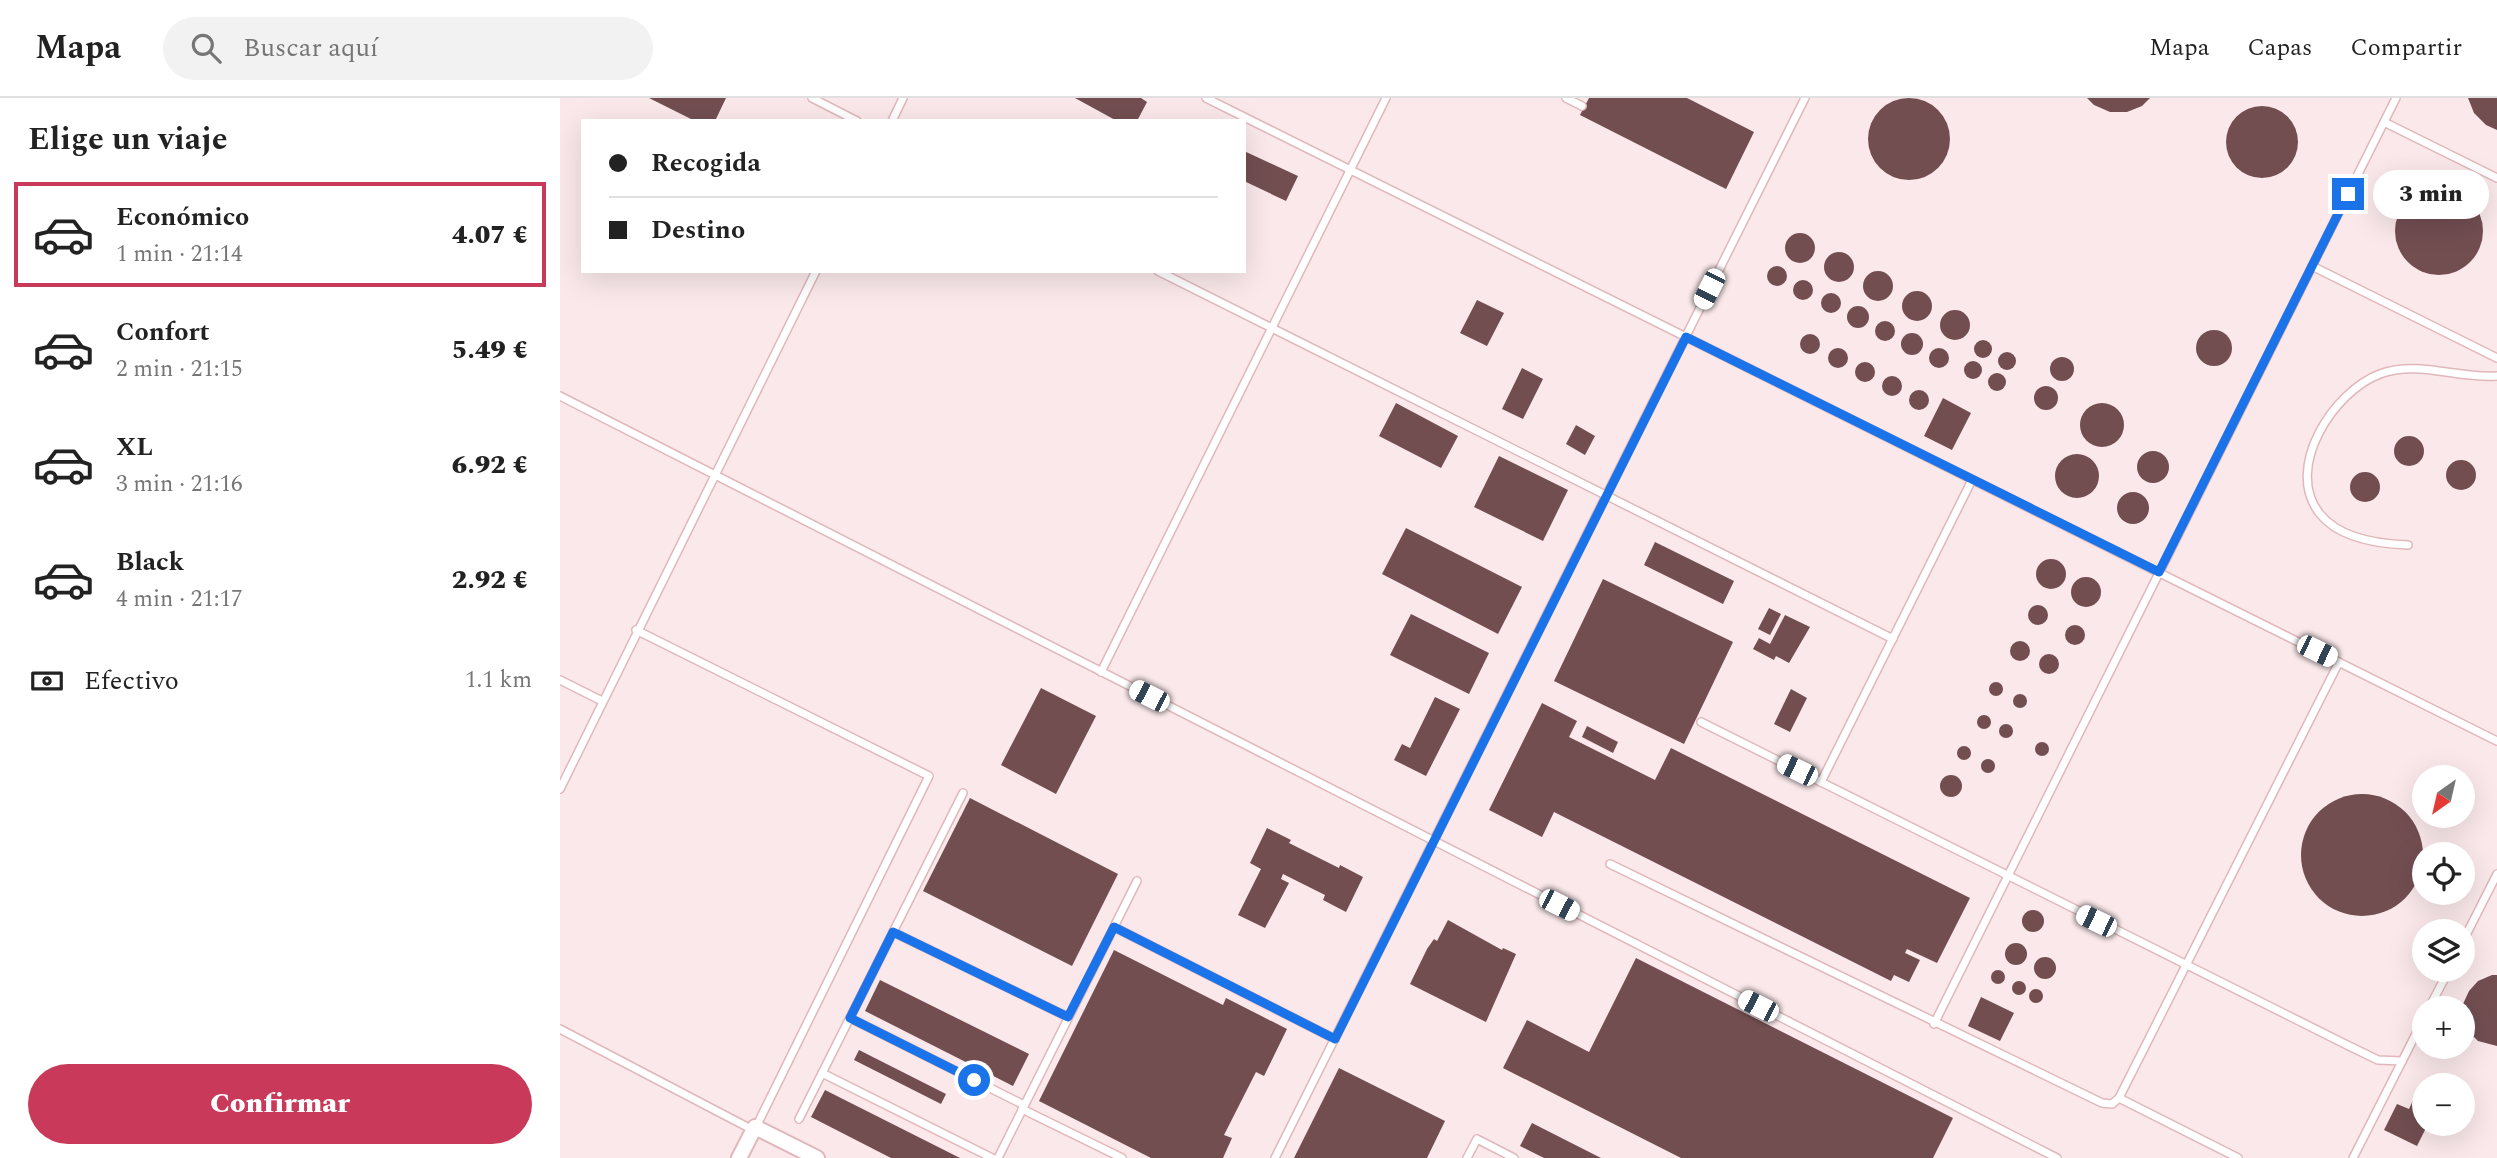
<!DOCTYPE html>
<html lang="es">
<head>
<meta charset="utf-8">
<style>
	body { margin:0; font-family:Spectral,serif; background:#f2f2f2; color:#222; height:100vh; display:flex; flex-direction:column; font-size:26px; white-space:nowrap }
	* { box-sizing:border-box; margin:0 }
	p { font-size:23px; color:#767676 }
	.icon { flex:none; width:38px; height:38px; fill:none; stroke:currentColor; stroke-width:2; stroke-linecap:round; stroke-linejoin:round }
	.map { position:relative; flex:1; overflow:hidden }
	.drawer { display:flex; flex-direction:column; background:#fff; width:560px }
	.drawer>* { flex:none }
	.hud { position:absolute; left:21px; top:21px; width:665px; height:154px; border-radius:0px; box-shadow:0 7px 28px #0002; display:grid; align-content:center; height:154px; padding:0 28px; background:#fff }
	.needle { width:46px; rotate:214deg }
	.tools { position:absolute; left:1852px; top:667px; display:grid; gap:14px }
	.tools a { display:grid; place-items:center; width:63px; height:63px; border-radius:50%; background:#fff; box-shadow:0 7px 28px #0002; font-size:35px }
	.end { position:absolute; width:32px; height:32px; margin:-16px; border:9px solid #1a73e8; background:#fff; box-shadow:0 0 0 4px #fff }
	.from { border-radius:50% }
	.bubble { position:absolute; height:49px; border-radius:24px; background:#fff; box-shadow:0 7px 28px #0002; font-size:23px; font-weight:800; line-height:49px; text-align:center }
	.car { position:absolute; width:21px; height:42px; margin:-21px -10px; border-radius:9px; box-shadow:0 0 5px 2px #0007; background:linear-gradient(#fff 24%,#345 0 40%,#fff 0 76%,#345 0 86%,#fff 0) }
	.hud b { display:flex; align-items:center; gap:24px; height:66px; font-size:26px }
	.hud b+b { border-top:2px solid #e0e0e0 }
	.hud i { width:18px; height:18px; background:#222 }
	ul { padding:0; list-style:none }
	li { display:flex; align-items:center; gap:21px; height:105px; margin:0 14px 10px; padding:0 14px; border:4px solid transparent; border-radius:0px }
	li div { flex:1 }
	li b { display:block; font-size:26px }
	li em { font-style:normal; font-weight:800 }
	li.current { border-color:#c93959 }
	li>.icon { width:63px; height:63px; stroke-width:1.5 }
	h2 { padding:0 28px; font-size:32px; line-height:84px }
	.pay { display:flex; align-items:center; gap:18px; height:77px; padding:0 28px; font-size:26px }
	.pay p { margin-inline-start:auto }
	.cta { display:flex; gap:14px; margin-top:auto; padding:14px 28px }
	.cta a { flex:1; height:80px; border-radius:42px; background:#c93959; color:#fff; font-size:28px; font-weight:800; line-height:80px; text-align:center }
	header { display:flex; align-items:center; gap:42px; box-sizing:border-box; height:98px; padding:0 35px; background:#fff; border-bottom:2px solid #e0e0e0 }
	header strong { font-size:33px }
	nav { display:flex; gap:38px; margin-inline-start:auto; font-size:24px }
	.search { width:490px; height:63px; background:#f2f2f2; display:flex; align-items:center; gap:18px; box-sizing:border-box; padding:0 24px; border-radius:38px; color:#767676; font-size:26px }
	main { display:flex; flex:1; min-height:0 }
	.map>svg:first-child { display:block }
	.building { fill:#724e51 }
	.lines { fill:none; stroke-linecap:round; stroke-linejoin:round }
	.lane-casing { stroke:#e1b7bb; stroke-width:10 }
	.street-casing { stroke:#e1b7bb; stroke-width:18 }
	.lane { stroke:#fff; stroke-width:7 }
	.street { stroke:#fff; stroke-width:14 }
	.route { stroke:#1a73e8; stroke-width:9 }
</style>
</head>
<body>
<header>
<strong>Mapa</strong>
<div class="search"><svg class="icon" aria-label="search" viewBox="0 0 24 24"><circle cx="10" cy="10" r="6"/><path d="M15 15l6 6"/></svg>Buscar aquí</div>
<nav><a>Mapa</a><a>Capas</a><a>Compartir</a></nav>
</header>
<main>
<section class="drawer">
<h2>Elige un viaje</h2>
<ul>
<li class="current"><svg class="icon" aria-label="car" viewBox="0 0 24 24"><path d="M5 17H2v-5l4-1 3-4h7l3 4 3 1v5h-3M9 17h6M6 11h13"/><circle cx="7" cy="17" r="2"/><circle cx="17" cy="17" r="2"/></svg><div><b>Económico</b><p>1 min · 21:14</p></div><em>4.07 €</em></li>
<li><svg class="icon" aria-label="car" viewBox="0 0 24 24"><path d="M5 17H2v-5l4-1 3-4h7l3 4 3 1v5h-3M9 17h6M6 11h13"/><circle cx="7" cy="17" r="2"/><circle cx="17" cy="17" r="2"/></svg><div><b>Confort</b><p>2 min · 21:15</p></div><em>5.49 €</em></li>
<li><svg class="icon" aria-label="car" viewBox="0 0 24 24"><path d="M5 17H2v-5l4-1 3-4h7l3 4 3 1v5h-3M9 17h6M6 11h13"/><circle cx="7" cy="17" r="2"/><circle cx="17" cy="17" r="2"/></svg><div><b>XL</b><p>3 min · 21:16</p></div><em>6.92 €</em></li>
<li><svg class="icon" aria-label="car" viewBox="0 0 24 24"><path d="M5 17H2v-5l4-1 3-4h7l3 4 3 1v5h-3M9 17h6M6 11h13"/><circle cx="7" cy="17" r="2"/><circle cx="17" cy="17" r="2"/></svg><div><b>Black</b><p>4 min · 21:17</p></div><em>2.92 €</em></li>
</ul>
<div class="pay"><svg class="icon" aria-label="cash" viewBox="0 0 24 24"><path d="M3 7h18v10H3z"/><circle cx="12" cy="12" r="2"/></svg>Efectivo<p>1.1 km</p></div>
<div class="cta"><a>Confirmar</a></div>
</section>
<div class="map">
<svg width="1937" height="1060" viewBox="0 0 1937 1060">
	<rect width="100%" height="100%" fill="#fae8ea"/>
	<!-- building -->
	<g class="building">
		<circle cx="1349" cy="41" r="41"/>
		<path d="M89,0H166L155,23H135Z"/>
		<path d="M515,0H581L587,4L577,23H557Z"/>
		<path d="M1029,0H1127L1194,34L1166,91L1020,17Z"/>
		<path d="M1527,0H1590L1582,8L1567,14H1550L1534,7Z"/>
		<path d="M1908,0H1937V32L1926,27L1914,15Z"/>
		<circle cx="1702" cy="44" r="36"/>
		<path d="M684,53L738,78L726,103L684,83Z"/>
		<circle cx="1879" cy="133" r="44"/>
		<circle cx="1240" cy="150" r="15"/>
		<circle cx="1279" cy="169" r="15"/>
		<circle cx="1217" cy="178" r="10"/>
		<circle cx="1318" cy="188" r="15"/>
		<circle cx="1243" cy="192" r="10"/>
		<circle cx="1357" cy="208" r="15"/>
		<circle cx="1271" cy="205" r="10"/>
		<path d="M917,202L944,215L927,248L900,235Z"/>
		<circle cx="1298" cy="219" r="11"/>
		<circle cx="1395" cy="227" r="15"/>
		<circle cx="1325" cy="233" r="10"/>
		<circle cx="1654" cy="250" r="18"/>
		<circle cx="1352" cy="246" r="11"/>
		<circle cx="1250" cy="246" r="10"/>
		<circle cx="1423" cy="251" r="9"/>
		<circle cx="1278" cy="260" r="10"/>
		<circle cx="1379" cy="260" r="10"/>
		<circle cx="1447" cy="263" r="9"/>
		<circle cx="1502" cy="271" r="12"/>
		<circle cx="1413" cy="272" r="9"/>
		<circle cx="1305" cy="274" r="10"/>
		<path d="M962,270L983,281L963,321L942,311Z"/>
		<circle cx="1437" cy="284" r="9"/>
		<circle cx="1332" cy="288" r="10"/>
		<circle cx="1486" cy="300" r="12"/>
		<circle cx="1359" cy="302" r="10"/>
		<path d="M1383,300L1411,315L1392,352L1364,338Z"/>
		<path d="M836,305L898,338L881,370L819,338Z"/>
		<circle cx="1542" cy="327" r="22"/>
		<path d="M1016,327L1035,338L1025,357L1006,346Z"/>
		<circle cx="1849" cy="353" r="15"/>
		<circle cx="1593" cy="369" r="16"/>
		<circle cx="1517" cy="378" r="22"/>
		<path d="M939,358L1008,392L983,443L914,409Z"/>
		<circle cx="1901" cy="377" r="15"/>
		<circle cx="1805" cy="389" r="15"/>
		<circle cx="1573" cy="410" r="16"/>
		<path d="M846,430L962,489L938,536L822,476Z"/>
		<path d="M1095,444L1174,483L1163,506L1084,467Z"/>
		<circle cx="1491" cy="476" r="15"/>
		<circle cx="1526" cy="494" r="15"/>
		<path d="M1043,481L1173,544L1124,646L994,583Z"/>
		<circle cx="1478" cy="517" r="10"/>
		<path d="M1209,510L1221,516L1210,537L1198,531Z"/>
		<path d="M851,516L929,555L909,596L830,557Z"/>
		<path d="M1225,517L1250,529L1229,565L1216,558L1214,562L1193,551L1199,540L1210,546Z"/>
		<circle cx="1515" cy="537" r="10"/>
		<circle cx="1460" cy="553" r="10"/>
		<circle cx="1489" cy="566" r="10"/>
		<circle cx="1436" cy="591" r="7"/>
		<path d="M481,590L536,618L496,696L441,667Z"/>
		<path d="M1231,591L1247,600L1230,634L1214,626Z"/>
		<circle cx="1460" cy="603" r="7"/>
		<path d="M875,599L900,611L866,678L834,662L842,646L850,650Z"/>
		<path d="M982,605L1017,623L1009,639L1095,682L1111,650L1410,800L1377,865L1347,851L1345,855L1360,862L1349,884L1334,877L1331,883L994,714L982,739L929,712Z"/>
		<circle cx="1424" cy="624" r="7"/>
		<circle cx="1446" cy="633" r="7"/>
		<path d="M1027,628L1058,644L1053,655L1022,639Z"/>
		<circle cx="1482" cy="651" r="7"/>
		<circle cx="1404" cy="655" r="7"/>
		<circle cx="1428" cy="668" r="7"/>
		<circle cx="1391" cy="688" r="11"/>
		<circle cx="1802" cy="757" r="61"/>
		<path d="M410,700L558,776L512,868L363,793Z"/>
		<path d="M707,730L731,742L729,745L779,770L780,767L803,779L786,814L763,802L765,797L723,776L721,781L729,785L705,830L678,817L701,771L690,765Z"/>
		<circle cx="1473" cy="823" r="11"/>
		<path d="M888,822L942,852L943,850L956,856L926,924L850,886L867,851L874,841L877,843Z"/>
		<circle cx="1456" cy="856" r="11"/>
		<path d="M554,852L663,907L666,900L727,931L704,978L696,974L664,1037L672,1040L663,1060H591L479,1003Z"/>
		<circle cx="1485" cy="870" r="11"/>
		<path d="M1076,860L1393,1020L1373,1060H1121L943,970L967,922L1029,954Z"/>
		<circle cx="1438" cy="879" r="7"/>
		<path d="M1932,877H1937V948L1918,943L1908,933L1903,920V906L1909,893L1918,883Z"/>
		<path d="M320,882L469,956L453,988L305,913Z"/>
		<circle cx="1459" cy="890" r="7"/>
		<circle cx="1476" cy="898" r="7"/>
		<path d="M1421,899L1454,915L1440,943L1408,928Z"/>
		<path d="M299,952L386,996L381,1006L294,962Z"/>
		<path d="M779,970L885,1023L867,1060H734Z"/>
		<path d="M265,992L400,1060H331L251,1019Z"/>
		<path d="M1857,994L1864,998V1026H1868L1857,1048L1824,1032L1837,1006L1849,1011Z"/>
		<path d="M972,1025L1041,1060H984L960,1048Z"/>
	</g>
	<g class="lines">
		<!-- lane casing -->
		<g class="lane-casing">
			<g id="lane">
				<path d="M252,0L297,23"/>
				<path d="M646,0L1937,643"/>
				<path d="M1006,0L1022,8"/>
				<path d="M332,23L343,0"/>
				<path d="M1824,24L1937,80"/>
				<path d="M1752,168L1937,260"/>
				<path d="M598,173L1333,541"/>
				<path d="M0,298L1497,1060"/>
				<path d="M1848,447C1819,446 1780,441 1760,416C1723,370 1774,293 1820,276C1858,262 1898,281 1937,278"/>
				<path d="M76,532L369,678L196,1029"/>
				<path d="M541,574L826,0"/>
				<path d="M0,582L42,603"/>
				<path d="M1141,624L1789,948L1818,962L1842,963"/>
				<path d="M1261,684L1412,382"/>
				<path d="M0,691L256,173"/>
				<path d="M1050,766L1542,1005L1552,1006L1559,1000L1779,564"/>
				<path d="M554,829L775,941"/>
				<path d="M333,834L508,919"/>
				<path d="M1902,845L1937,776"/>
				<path d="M1869,910L1889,872"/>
				<path d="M290,920L464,1007"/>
				<path d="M1374,926L1836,0"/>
				<path d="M0,931L193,1032"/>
				<path d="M262,975L432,1060"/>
				<path d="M1559,1000L1678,1060"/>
				<path d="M462,1011L562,1060"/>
				<path d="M239,1021L403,695"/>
				<path d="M438,1060L577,783"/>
				<path d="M715,1060L1245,0"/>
				<path d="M907,1060L917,1041L954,1060"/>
				<path d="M1793,1060L1864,920"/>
			</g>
		</g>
		<!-- street casing -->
		<g class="street-casing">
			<path id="street" d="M179,1060L195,1029L257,1060"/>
		</g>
		<!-- lane -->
		<use href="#lane" class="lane"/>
		<!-- street -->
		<use href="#street" class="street"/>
	</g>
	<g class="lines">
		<!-- route -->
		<path class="route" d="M414,982L290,920L333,834L508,919L554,829L775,941L1126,239L1599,474L1788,96"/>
	</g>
</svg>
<div class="tools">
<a><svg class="needle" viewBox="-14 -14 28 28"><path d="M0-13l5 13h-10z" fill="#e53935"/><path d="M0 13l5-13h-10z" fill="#767676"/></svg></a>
<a><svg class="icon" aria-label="locate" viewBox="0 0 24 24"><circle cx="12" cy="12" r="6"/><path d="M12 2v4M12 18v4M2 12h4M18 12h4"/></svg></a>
<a><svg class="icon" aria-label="layers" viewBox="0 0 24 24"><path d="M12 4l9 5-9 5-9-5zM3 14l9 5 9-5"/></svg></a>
<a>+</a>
<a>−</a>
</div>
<i class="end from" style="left:414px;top:982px"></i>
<i class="end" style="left:1788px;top:96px"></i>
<div class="bubble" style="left:1813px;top:72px;width:116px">3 min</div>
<i class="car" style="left:1149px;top:191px;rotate:207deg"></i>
<i class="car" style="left:1757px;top:553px;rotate:116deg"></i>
<i class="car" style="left:589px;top:598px;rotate:297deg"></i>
<i class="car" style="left:1237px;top:672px;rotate:296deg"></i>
<i class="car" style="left:999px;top:807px;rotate:117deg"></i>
<i class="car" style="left:1536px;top:823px;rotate:296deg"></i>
<i class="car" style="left:1198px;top:908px;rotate:297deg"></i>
<div class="hud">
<b><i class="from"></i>Recogida</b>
<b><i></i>Destino</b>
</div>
</div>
</main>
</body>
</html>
